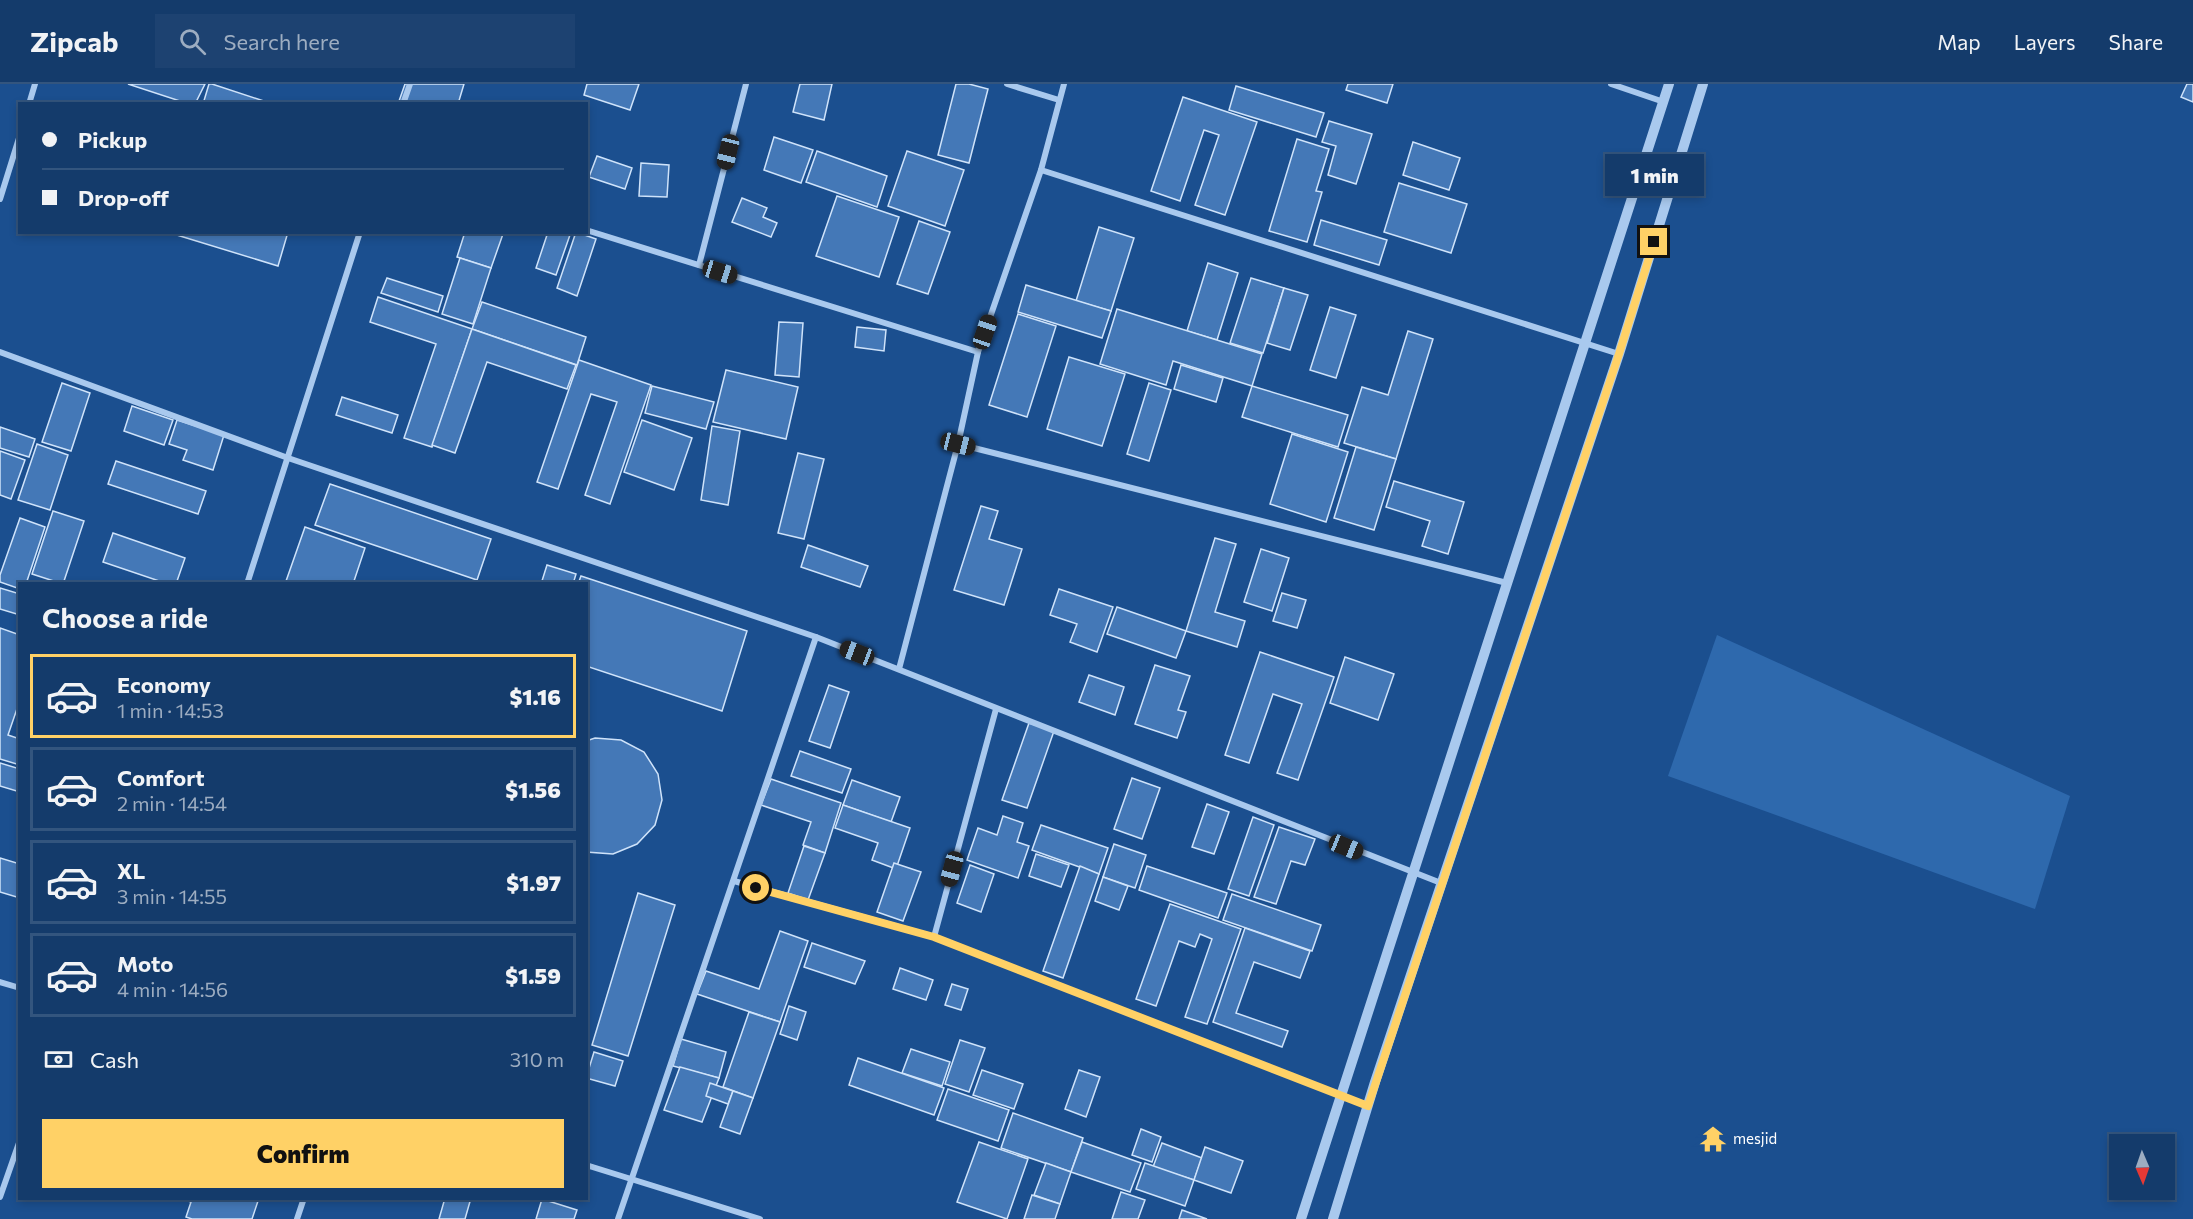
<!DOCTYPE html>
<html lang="en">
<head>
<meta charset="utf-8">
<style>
	body { margin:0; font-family:Commissioner,sans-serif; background:#1d4271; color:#f1f3f6; height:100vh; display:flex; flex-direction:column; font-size:22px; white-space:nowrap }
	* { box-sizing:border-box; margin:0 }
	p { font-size:20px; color:#9dadc1 }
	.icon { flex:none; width:33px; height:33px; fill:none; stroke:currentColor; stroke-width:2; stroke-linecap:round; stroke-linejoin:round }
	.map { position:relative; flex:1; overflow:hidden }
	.drawer { position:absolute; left:18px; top:498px; width:570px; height:618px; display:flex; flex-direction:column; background:#143b6b; border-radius:0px; box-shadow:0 3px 9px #0003,0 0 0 2px #33557e }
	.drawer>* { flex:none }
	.guide { position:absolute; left:18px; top:18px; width:570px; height:132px; border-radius:0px; box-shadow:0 3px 9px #0003,0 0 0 2px #33557e; display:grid; align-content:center; height:132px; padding:0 24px; background:#143b6b }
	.needle { width:39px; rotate:178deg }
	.buttons { position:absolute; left:2109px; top:1050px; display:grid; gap:12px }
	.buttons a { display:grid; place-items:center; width:66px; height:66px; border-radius:0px; background:#143b6b; box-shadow:0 3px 9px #0003,0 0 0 2px #33557e; font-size:30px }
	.end { position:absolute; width:27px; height:27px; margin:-14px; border:8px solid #ffd166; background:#111; box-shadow:0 0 0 3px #111 }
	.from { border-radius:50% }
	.bubble { position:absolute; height:42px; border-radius:0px; background:#143b6b; box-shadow:0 3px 9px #0003,0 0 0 2px #33557e; font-size:20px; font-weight:800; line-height:42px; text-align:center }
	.car { position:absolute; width:18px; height:36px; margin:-18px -9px; border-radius:8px; box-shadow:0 0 4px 2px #0007; background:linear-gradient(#222 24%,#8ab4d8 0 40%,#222 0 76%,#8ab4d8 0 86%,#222 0) }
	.guide b { display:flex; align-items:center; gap:21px; height:57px; font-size:22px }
	.guide b+b { border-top:2px solid #33557e }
	.guide i { width:15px; height:15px; background:#f1f3f6 }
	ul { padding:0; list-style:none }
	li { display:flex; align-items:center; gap:18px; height:84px; margin:0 12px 9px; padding:0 12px; border:3px solid #33557e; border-radius:0px }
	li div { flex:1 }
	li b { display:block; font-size:22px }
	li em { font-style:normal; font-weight:800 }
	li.active { border-color:#ffd166 }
	li>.icon { width:54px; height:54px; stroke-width:1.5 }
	h2 { padding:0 24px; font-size:27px; line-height:72px }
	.pay { display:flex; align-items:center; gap:15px; height:66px; padding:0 24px; font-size:22px }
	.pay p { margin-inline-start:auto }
	.action { display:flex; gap:12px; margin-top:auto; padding:12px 24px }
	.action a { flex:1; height:69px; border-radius:0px; background:#ffd166; color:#111; font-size:24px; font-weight:800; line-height:69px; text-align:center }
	header { display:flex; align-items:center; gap:36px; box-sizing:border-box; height:84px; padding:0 30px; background:#143b6b; border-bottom:2px solid #33557e }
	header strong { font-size:28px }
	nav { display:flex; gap:33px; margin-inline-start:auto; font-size:21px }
	.search { width:420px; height:54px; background:#1d4271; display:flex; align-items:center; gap:15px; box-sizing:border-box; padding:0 21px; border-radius:0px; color:#9dadc1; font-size:22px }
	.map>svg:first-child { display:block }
	.green { fill:#2e69ad }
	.building { fill:#4478b7; stroke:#cfe3fa; stroke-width:1.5 }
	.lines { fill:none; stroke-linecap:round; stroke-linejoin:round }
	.minor { stroke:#a9c9ee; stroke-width:6 }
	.tertiary { stroke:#a9c9ee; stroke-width:10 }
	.route { stroke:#ffd166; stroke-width:8 }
	.labels { text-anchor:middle; stroke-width:4.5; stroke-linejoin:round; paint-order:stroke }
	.poi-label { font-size:15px; fill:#fff; stroke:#1b4f8f; text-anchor:start }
</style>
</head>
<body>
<header>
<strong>Zipcab</strong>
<div class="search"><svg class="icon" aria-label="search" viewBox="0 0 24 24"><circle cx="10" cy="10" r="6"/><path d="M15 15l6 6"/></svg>Search here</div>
<nav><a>Map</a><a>Layers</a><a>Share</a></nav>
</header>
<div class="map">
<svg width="2193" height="1135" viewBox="0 0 2193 1135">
	<rect width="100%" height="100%" fill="#1b4f8f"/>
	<!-- green -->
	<path class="green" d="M1717,551L2070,712L2035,825L1668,692Z"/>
	<!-- building -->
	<g class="building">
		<path d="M128,0H205L195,20H189Z"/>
		<path d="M209,0H212L273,20H203Z"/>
		<path d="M405,0H464L458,20H398Z"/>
		<path d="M587,0H639L630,26L584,11Z"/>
		<path d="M800,0H832L824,36L793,28Z"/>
		<path d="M956,0H969L988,5L969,79L938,71Z"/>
		<path d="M1348,0H1393L1387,19L1346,6Z"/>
		<path d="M2187,0H2193V18L2181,13Z"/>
		<path d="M1236,2L1324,29L1316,53L1229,26Z"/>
		<path d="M1183,13L1257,38L1225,131L1195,121L1219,51L1204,46L1180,117L1151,107Z"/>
		<path d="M1329,37L1372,50L1356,100L1328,91L1336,62L1322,58Z"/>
		<path d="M774,53L813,66L801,99L764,86Z"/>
		<path d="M1297,55L1329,65L1316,107L1322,108L1307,158L1269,147Z"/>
		<path d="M1413,58L1460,74L1449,106L1403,91Z"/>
		<path d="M817,67L887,92L877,123L806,98Z"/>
		<path d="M907,67L964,86L945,142L888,122Z"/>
		<path d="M597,72L632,84L625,105L589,93Z"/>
		<path d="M641,79L669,81L667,113L639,112Z"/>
		<path d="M1399,99L1467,120L1451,169L1384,148Z"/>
		<path d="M837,112L899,133L879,193L816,172Z"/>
		<path d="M742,114L767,124L763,133L777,139L771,153L732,138Z"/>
		<path d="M1321,136L1387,156L1379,181L1314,161Z"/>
		<path d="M919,137L950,148L928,210L897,200Z"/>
		<path d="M1099,143L1134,154L1111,227L1076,217Z"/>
		<path d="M167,148H288L278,182Z"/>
		<path d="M465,148L503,150L491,184L457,173Z"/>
		<path d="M548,148H571L556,191L536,184Z"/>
		<path d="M576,148L596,155L577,212L557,204Z"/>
		<path d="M460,174L491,184L473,240L442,230Z"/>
		<path d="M1208,179L1238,189L1217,256L1187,247Z"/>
		<path d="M387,194L443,212L438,228L381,209Z"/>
		<path d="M1251,194L1284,204L1263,269L1230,259Z"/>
		<path d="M1026,201L1111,227L1102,254L1018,228Z"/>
		<path d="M1284,204L1308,211L1290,266L1267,259Z"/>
		<path d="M378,213L472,245L432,363L404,354L436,260L370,238Z"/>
		<path d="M482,218L586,253L577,281L472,245Z"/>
		<path d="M1330,223L1356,231L1336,294L1310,286Z"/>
		<path d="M1117,225L1262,270L1252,302L1173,277L1166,301L1100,280Z"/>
		<path d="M1018,230L1056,242L1027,333L989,321Z"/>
		<path d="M779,238L803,239L799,293L775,291Z"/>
		<path d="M857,243L886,246L884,267L855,263Z"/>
		<path d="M472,245L576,281L567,305L487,278L455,369L432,361Z"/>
		<path d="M1408,247L1433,255L1396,375L1344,359L1362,303L1388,311Z"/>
		<path d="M1069,273L1125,290L1102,362L1047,345Z"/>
		<path d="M579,276L651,301L610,420L585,411L617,318L591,310L558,405L537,398Z"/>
		<path d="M1181,281L1223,294L1216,318L1174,305Z"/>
		<path d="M726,286L798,303L786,355L713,338Z"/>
		<path d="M62,299L90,309L71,367L42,358Z"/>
		<path d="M1149,299L1171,306L1149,377L1127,370Z"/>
		<path d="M652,302L714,318L706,345L645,329Z"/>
		<path d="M1252,302L1348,331L1338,363L1242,333Z"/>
		<path d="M342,313L398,331L392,349L336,331Z"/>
		<path d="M132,322L173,336L164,361L124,347Z"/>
		<path d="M177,336L224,351L213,386L183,376L187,366L169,360Z"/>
		<path d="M642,336L692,354L674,406L624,388Z"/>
		<path d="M712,342L740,347L728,421L701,416Z"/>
		<path d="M0,343L35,355L29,373L0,364Z"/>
		<path d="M1292,350L1348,368L1326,438L1270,420Z"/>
		<path d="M37,360L68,371L50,426L18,416Z"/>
		<path d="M1356,363L1396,375L1374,446L1334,434Z"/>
		<path d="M0,367L25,376L11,415L0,411Z"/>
		<path d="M798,369L824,375L804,455L778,449Z"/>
		<path d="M116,377L206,407L198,430L108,400Z"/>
		<path d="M1394,397L1464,418L1448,470L1422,462L1430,437L1386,423Z"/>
		<path d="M330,400L491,455L477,496L315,441Z"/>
		<path d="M981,422L998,427L989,455L1022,465L1004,521L954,506Z"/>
		<path d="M53,427L84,437L63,500L32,490Z"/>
		<path d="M20,434L45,443L26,500H20V505L0,498V491Z"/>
		<path d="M305,443L365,464L353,500H285Z"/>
		<path d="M113,449L185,474L176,500H168L103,478Z"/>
		<path d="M1215,454L1236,460L1215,528L1245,537L1237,563L1186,547Z"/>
		<path d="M808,461L868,482L860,503L801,483Z"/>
		<path d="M1261,465L1289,474L1272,527L1244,518Z"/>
		<path d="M547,481L576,490L573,500H541Z"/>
		<path d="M581,492L747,547L722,627L586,582V500H578Z"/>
		<path d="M0,504L20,510V531L0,525Z"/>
		<path d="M1059,505L1113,523L1097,568L1070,558L1077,540L1050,531Z"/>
		<path d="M1282,509L1306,516L1297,544L1273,537Z"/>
		<path d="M1117,523L1186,547L1176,574L1107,550Z"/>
		<path d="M0,544L20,551V616L8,651L20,655V681L0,675Z"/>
		<path d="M1260,568L1334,593L1298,696L1277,689L1302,620L1273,610L1249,679L1225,671Z"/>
		<path d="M1345,573L1394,590L1378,636L1330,619Z"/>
		<path d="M1155,581L1190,592L1178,626L1186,628L1177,654L1135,640Z"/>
		<path d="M1089,591L1124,603L1115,631L1079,618Z"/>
		<path d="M829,601L849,608L830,664L809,657Z"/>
		<path d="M1029,639L1054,647L1027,724L1002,716Z"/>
		<path d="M595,654L621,656L644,668L658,690L662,716L655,741L637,760L613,770L586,768V657Z"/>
		<path d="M800,667L851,685L842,709L791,692Z"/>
		<path d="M0,679L20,685V708L0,702Z"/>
		<path d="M1132,694L1160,704L1142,755L1114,745Z"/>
		<path d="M771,695L841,719L825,769L803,761L811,738L761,721Z"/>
		<path d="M852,696L900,713L891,738L843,721Z"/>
		<path d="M1207,720L1229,728L1214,770L1192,763Z"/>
		<path d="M843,721L910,744L896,785L872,776L878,759L835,744Z"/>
		<path d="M1003,732L1023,739L1017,758L1029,762L1018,794L967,776L978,744L997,751Z"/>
		<path d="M1253,733L1274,741L1249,812L1228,805Z"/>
		<path d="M1041,741L1108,764L1099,790L1032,766Z"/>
		<path d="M1279,743L1315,755L1305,781L1291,777L1276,820L1254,813Z"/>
		<path d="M1114,760L1146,771L1135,804L1103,793Z"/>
		<path d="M804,762L825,769L808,816L788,809Z"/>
		<path d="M1036,770L1069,781L1061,803L1029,792Z"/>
		<path d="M0,774L20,780V814L0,808Z"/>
		<path d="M894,779L921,788L903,837L877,828Z"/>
		<path d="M970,781L994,790L981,828L957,819Z"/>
		<path d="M1080,782L1099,790L1063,894L1043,887Z"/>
		<path d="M1147,782L1227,809L1218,834L1139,806Z"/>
		<path d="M1103,793L1128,802L1119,826L1095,817Z"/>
		<path d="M638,809L675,821L628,972L592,961Z"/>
		<path d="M1232,810L1321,841L1312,867L1223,836Z"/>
		<path d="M1170,820L1241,845L1207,940L1185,933L1212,855L1200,850L1195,863L1179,857L1156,922L1136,915Z"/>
		<path d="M1245,844L1310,867L1300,894L1254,878L1236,929L1288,947L1282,963L1213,938Z"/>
		<path d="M780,847L808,857L780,938L697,910L706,887L759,905Z"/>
		<path d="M812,859L865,877L855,900L804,883Z"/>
		<path d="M900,884L933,896L926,916L893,905Z"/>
		<path d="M952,900L968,905L961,926L945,921Z"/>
		<path d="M789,922L806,928L797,956L780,950Z"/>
		<path d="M749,928L780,938L753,1014L723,1003Z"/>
		<path d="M681,955L726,968L719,994L673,982Z"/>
		<path d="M960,956L985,964L969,1008L945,1000Z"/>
		<path d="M911,965L950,978L942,1002L902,989Z"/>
		<path d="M594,968L623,977L615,1002L586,994Z"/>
		<path d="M858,974L944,1004L934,1031L849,1001Z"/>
		<path d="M680,983L719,994L702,1038L664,1026Z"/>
		<path d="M982,986L1023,1000L1014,1025L973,1011Z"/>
		<path d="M1079,986L1100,993L1086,1033L1065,1025Z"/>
		<path d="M710,999L733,1007L728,1020L706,1012Z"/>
		<path d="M948,1005L1009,1026L998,1057L937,1036Z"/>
		<path d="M733,1007L753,1014L740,1050L720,1043Z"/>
		<path d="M1013,1029L1083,1054L1071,1088L1001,1064Z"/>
		<path d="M1141,1045L1161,1053L1152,1078L1132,1071Z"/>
		<path d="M979,1058L1028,1075L1007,1135L957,1118Z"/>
		<path d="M1082,1058L1141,1079L1130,1108L1071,1088Z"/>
		<path d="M1162,1059L1202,1074L1194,1096L1153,1083Z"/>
		<path d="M1205,1063L1243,1077L1231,1109L1194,1096Z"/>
		<path d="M1046,1079L1071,1088L1060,1120L1034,1111Z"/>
		<path d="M1145,1079L1194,1096L1185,1122L1136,1105Z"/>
		<path d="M1121,1108L1145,1116L1138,1135H1112Z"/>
		<path d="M1032,1111L1060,1120L1055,1135H1024Z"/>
		<path d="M179,1114H259L252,1135H192L186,1133L191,1118Z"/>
		<path d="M445,1114H471L465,1135H439Z"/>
		<path d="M542,1115L577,1126L574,1135H536Z"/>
		<path d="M1182,1126L1207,1135H1179Z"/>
	</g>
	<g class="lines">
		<!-- minor -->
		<g class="minor">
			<path d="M1007,0L1059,16"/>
			<path d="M1611,0L1664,18"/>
			<path d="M29,20L35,0"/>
			<path d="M403,20L410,0"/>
			<path d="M1041,86L1619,270"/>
			<path d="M0,115L20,51"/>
			<path d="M586,146L978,268"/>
			<path d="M699,181L746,0"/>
			<path d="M0,268L288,374L816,553L1441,799"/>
			<path d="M958,360L1507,499"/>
			<path d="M247,500L360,148"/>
			<path d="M899,585L958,360L978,268L1041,86L1064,0"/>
			<path d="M734,797L934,853L1368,1022"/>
			<path d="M934,853L996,625"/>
			<path d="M0,898L20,904"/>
			<path d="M586,1081L760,1135"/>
			<path d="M0,1113L20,1056"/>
			<path d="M297,1135L304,1114"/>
			<path d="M618,1135L816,553"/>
		</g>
		<!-- tertiary -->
		<g class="tertiary">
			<path d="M1301,1135L1669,0"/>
			<path d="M1333,1135L1375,998L1619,270L1703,0"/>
		</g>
	</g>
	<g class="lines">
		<!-- route -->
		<path class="route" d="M756,804L934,853L1368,1022L1619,270L1654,158"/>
	</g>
	<!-- icons -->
	<defs>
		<g id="temple-bare" transform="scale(2.07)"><path d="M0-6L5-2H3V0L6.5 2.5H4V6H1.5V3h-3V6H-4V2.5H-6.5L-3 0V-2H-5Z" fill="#ffd166" stroke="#1b4f8f" stroke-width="2.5" paint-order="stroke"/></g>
	</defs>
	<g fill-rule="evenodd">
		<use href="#temple-bare" x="1713" y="1055"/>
	</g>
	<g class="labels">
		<!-- poi labels -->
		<g class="poi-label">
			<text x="1733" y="1060">mesjid</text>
		</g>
	</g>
</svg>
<div class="buttons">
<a><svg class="needle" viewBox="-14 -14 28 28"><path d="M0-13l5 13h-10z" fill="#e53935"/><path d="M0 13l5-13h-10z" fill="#9dadc1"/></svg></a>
</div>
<i class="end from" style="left:756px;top:804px"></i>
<i class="end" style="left:1654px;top:158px"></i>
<div class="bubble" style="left:1605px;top:70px;width:99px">1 min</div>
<i class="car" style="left:728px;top:68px;rotate:194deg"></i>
<i class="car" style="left:720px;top:188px;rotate:107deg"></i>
<i class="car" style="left:985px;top:248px;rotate:19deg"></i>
<i class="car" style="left:958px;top:360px;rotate:104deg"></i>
<i class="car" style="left:857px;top:569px;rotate:291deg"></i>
<i class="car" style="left:1346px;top:763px;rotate:112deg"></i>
<i class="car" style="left:952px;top:785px;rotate:195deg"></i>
<div class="guide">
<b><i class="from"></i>Pickup</b>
<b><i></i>Drop-off</b>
</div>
<section class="drawer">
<h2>Choose a ride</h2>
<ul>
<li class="active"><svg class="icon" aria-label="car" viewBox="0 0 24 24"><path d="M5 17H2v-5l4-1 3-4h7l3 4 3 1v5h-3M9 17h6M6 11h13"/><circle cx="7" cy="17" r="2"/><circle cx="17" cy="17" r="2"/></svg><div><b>Economy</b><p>1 min · 14:53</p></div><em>$1.16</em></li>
<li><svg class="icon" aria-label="car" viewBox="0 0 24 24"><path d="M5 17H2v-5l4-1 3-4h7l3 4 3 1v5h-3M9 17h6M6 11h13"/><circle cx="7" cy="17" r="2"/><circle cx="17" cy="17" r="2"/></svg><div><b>Comfort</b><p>2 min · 14:54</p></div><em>$1.56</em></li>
<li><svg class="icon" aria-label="car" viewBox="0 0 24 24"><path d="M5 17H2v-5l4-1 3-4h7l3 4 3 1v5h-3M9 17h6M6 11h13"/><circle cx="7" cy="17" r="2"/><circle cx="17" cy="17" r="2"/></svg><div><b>XL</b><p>3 min · 14:55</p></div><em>$1.97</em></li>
<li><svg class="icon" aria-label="car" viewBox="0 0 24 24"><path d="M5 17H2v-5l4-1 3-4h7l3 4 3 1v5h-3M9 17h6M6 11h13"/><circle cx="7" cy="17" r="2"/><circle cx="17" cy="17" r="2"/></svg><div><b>Moto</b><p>4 min · 14:56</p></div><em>$1.59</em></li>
</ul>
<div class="pay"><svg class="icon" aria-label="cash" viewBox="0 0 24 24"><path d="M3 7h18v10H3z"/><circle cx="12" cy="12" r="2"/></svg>Cash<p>310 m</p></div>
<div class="action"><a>Confirm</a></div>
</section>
</div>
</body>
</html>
